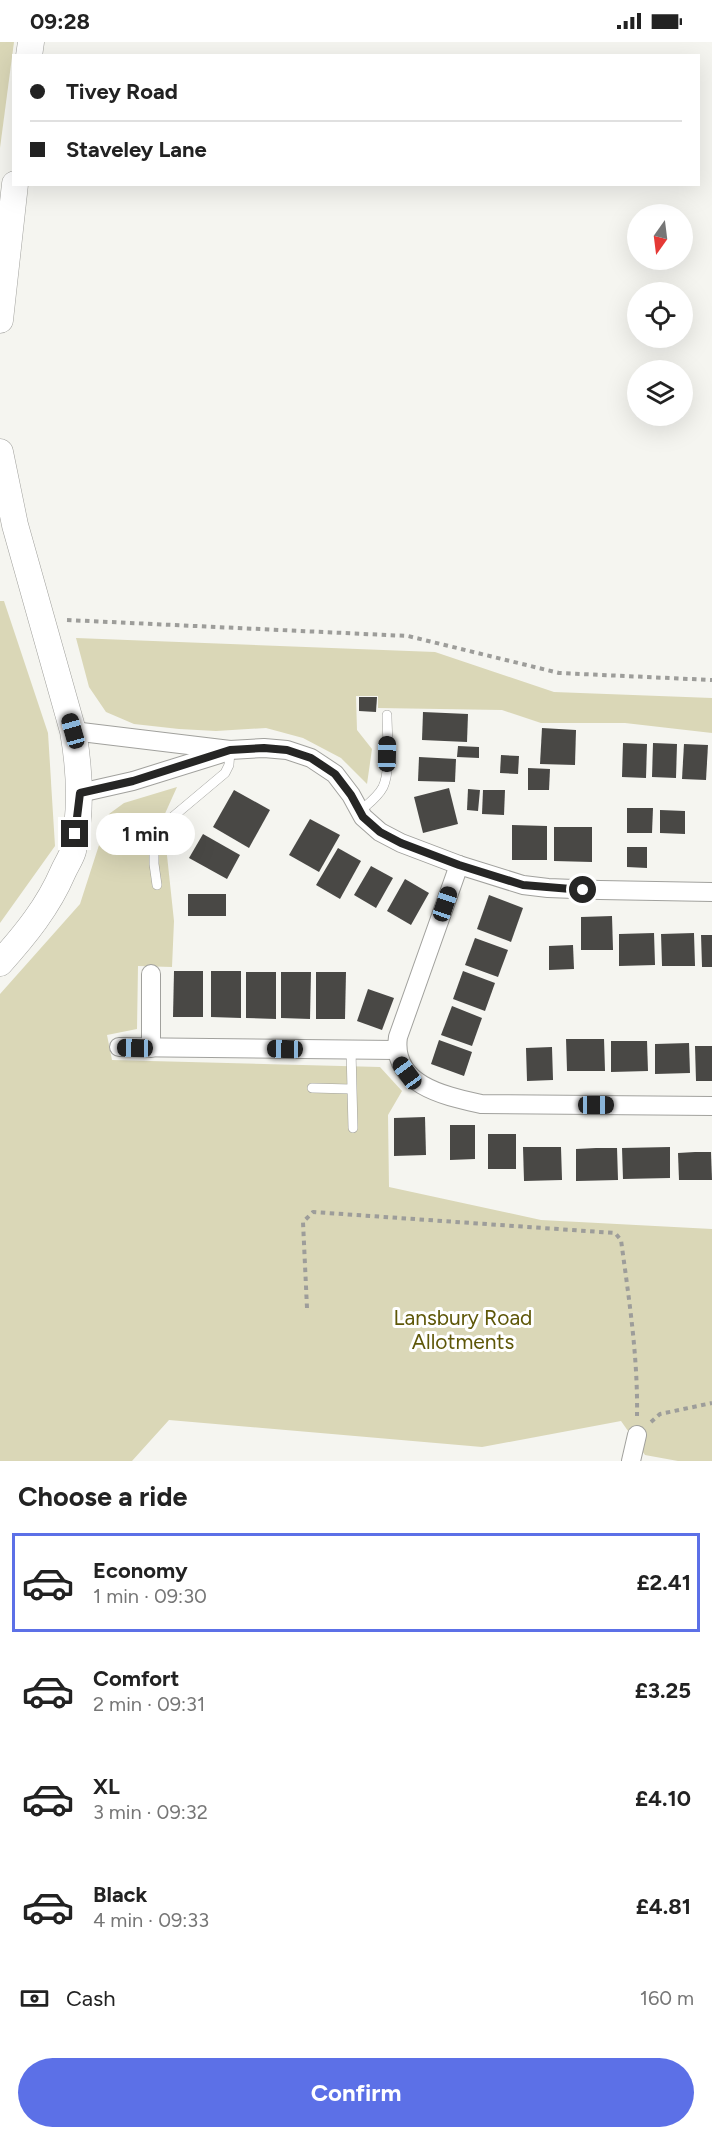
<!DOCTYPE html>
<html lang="en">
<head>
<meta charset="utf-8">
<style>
	body { margin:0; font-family:Figtree,sans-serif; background:#f2f2f2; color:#222; height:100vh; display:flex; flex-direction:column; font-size:22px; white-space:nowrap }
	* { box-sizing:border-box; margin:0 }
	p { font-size:20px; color:#767676 }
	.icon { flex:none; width:33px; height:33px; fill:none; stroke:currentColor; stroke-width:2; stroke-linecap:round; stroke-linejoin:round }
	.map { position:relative; height:1419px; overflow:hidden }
	.side { display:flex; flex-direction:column; background:#fff; flex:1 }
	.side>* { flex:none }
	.top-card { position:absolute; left:12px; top:12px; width:688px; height:132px; border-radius:0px; box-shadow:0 6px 24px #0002; display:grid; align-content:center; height:132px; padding:0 18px; background:#fff }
	.needle { width:39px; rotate:194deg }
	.fabs { position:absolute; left:627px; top:162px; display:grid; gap:12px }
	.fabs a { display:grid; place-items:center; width:66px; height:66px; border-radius:50%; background:#fff; box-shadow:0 6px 24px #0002; font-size:30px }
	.end { position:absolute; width:27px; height:27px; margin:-14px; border:8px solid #262625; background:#fff; box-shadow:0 0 0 3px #fff }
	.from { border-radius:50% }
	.bubble { position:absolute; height:42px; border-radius:21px; background:#fff; box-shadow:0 6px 24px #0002; font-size:20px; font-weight:700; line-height:42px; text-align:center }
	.car { position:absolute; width:18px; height:36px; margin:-18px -9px; border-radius:8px; box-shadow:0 0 4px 2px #0007; background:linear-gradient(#222 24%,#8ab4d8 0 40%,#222 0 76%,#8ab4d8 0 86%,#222 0) }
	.top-card b { display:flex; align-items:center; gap:21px; height:57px; font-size:22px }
	.top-card b+b { border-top:2px solid #e0e0e0 }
	.top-card i { width:15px; height:15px; background:#222 }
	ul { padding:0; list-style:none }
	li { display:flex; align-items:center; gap:18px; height:99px; margin:0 12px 9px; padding:0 6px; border:3px solid transparent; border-radius:0px }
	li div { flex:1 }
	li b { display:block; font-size:22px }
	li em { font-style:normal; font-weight:700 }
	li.selected { border-color:#5c70e7 }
	li>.icon { width:54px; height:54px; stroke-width:1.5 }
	h2 { padding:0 18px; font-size:27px; line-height:72px }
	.pay { display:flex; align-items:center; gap:15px; height:66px; padding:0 18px; font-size:22px }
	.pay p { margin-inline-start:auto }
	.primary-button { display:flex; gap:12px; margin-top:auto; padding:12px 18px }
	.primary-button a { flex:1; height:69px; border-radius:36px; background:#5c70e7; color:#fff; font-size:24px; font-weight:700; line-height:69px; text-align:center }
	.status { display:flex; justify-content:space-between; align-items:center; height:42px; padding:0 30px; background:#fff; direction:ltr }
	.status svg { height:16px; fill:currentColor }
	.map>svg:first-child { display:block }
	.green { fill:#dad7b7 }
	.building { fill:#494845 }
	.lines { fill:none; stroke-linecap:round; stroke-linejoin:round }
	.service-casing { stroke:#a1a19d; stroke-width:10 }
	.minor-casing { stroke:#a1a19d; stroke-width:20 }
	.secondary-casing { stroke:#a1a19d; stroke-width:27 }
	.path { stroke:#9d9d9a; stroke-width:4; stroke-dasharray:4.5 4.5; stroke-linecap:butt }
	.service { stroke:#fff; stroke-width:9 }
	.minor { stroke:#fff; stroke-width:18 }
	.secondary { stroke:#fff; stroke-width:26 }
	.route { stroke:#262625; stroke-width:8 }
	.labels { text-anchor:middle; stroke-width:6; stroke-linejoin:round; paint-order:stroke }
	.park-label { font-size:21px; fill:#5e5708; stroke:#fff }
</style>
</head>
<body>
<div class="status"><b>09:28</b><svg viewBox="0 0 49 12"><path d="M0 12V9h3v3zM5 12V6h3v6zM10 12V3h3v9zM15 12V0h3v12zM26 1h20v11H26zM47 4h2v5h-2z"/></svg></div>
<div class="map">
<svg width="712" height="1419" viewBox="0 0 712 1419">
	<rect width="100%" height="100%" fill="#f5f5f0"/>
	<!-- green -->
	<g class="green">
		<path d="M0,0H14L0,106Z"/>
		<path d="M0,559H4L48,691L55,804L0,881Z"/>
		<path d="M76,596L435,610L554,650L712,656V691L625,681H541L502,668L378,666V654H356L357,688L372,707L367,742L341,716L303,696L266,686L216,689L179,687L134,682L106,670L89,645Z"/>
		<path d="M177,745L163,776L174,879L172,925L138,924L137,987L107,993L112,1018L380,1025L402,1049L388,1073L389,1145L541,1178L712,1187V1419H678L645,1413L621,1379L482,1405L169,1378L132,1419H0V952L80,862L109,772L124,761Z"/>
	</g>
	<!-- building -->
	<g class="building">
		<path d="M359,655H377L376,670L359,669Z"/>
		<path d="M423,670L468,672L467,700L422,698Z"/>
		<path d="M542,686L576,688L575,723L540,722Z"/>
		<path d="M623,701L647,702L646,736L622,735Z"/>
		<path d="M653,701L677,702L676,736L652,735Z"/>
		<path d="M684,702L708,703L706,738L682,737Z"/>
		<path d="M458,704L479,705V716L457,715Z"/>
		<path d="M501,713L519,714L518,732L500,731Z"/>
		<path d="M419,715L456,717L455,740L418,739Z"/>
		<path d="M528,726L550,727L549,748H528Z"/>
		<path d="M449,746L458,782L423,791L414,755Z"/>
		<path d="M468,747L480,748L478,769L467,768Z"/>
		<path d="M234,748L270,768L249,806L213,785Z"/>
		<path d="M483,748H505L504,773L482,772Z"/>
		<path d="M627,766H653L652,791H627Z"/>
		<path d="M660,768L685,769V792L660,791Z"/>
		<path d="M310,777L340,793L319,830L289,813Z"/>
		<path d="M512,783L547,784V818H512Z"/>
		<path d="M554,785H592V820L554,819Z"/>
		<path d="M203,792L240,813L227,837L189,816Z"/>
		<path d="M627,805H647V826L627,825Z"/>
		<path d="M338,806L361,819L340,857L316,843Z"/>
		<path d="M371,824L393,836L376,866L354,853Z"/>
		<path d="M405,837L429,851L411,883L387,869Z"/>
		<rect x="188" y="852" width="38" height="22"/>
		<path d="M489,853L523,866L511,900L477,887Z"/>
		<path d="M612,874L613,908H581V875Z"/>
		<path d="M654,891L655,923L619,924V892Z"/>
		<path d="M694,891L695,924H662L661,892Z"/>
		<path d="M701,893H712V925H702Z"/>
		<path d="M475,896L508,908L498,935L465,923Z"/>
		<path d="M573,903L574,927L549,928V904Z"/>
		<path d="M174,929H203V975H173Z"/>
		<path d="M211,929H241V976L211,975Z"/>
		<path d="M463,929L495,941L485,969L453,957Z"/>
		<path d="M246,930H276V977L246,976Z"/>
		<path d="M281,930H311L310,977L281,976Z"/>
		<path d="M316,930H346L345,977H316Z"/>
		<path d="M368,947L394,956L382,988L357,979Z"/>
		<path d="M452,964L482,976L472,1004L441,993Z"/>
		<path d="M566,997H604L605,1029H567Z"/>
		<path d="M439,998L472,1010L464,1034L431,1022Z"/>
		<path d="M611,999H647L648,1029L611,1030Z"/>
		<path d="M689,1001L690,1031L655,1032V1002Z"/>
		<path d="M695,1004H712V1039H696Z"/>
		<path d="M552,1005L553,1038L527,1039L526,1006Z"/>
		<path d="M425,1075L426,1113L394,1114V1076Z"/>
		<path d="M450,1083H475V1117L450,1118Z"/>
		<rect x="488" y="1092" width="28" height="35"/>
		<path d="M523,1105H561L562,1138L524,1139Z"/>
		<path d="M670,1105V1136L623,1137L622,1106Z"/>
		<path d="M596,1106H617L618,1138L576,1139V1107Z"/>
		<path d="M695,1110H711L712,1138H679L678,1111Z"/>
	</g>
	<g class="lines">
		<!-- service casing -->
		<g class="service-casing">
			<g id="service">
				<path d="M360,769C368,762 378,755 383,745C391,728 387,692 387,673"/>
				<path d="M157,843L154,822V794L169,778L225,731L229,723L230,708"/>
				<path d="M351,1008L353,1086"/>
				<path d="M312,1046L351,1047"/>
			</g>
		</g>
		<!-- minor casing -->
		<g class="minor-casing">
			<g id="minor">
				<path d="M73,689L230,708L264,706L287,708L311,716L335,732L351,753L363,775L380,790L401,801L459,823L523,843L548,846L600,848L712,850"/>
				<path d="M80,751L133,739L226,710"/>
				<path d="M459,823L398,995C391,1043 445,1054 481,1062L712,1064"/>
				<path d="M119,1005L396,1008"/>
				<path d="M151,1006V932"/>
				<path d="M631,1419L637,1393"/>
			</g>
		</g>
		<!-- secondary casing -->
		<g class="secondary-casing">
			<g id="secondary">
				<path d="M29,14L31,0"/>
				<path d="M0,278L15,142"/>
				<path d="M0,410L15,483L73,689C80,729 82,769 73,809C71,816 66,823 63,830C48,865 25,893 0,921"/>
			</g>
		</g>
		<!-- path -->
		<g class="path">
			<path d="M67,578L408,594L559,631L712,638"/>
			<path d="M307,1266L303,1180L313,1170L615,1191L621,1198C629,1257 638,1315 637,1374"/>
			<path d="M651,1380L660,1372L712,1361"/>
		</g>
		<!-- service -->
		<use href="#service" class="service"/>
		<!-- minor -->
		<use href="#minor" class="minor"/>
		<!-- secondary -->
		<use href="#secondary" class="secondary"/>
	</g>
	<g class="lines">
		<!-- route -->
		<path class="route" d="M75,792L80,751L133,739L230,708L264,706L287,708L311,716L335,732L351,753L363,775L380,790L401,801L459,823L523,843L583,848"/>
	</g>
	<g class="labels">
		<!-- park labels -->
		<g class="park-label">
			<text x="463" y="1283">Lansbury Road<tspan x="463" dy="24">Allotments</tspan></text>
		</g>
	</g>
</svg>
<div class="fabs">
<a><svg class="needle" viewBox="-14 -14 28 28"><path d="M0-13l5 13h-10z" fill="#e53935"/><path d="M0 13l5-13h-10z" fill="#767676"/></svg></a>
<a><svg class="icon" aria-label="locate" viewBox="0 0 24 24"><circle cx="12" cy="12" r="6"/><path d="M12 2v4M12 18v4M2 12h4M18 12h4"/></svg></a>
<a><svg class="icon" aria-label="layers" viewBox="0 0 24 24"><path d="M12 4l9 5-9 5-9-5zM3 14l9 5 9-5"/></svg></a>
</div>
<i class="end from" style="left:583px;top:848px"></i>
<i class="end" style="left:75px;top:792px"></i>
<div class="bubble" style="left:96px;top:771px;width:99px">1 min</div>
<i class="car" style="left:73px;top:689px;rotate:344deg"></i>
<i class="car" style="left:387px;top:712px;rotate:1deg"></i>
<i class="car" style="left:445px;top:862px;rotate:19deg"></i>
<i class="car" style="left:135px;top:1006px;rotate:271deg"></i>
<i class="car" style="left:285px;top:1007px;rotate:271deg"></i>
<i class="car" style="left:407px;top:1031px;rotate:324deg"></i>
<i class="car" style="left:596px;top:1063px;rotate:90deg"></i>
<div class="top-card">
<b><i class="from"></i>Tivey Road</b>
<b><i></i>Staveley Lane</b>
</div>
</div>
<section class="side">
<h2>Choose a ride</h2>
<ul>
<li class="selected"><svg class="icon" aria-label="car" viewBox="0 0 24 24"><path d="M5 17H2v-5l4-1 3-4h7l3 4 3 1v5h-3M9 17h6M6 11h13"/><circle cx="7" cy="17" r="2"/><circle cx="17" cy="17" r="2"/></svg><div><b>Economy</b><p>1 min · 09:30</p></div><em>£2.41</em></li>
<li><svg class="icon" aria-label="car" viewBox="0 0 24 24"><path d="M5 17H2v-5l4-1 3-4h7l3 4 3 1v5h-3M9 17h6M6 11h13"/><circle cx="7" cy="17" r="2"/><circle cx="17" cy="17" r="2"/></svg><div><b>Comfort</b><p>2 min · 09:31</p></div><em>£3.25</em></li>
<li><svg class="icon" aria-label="car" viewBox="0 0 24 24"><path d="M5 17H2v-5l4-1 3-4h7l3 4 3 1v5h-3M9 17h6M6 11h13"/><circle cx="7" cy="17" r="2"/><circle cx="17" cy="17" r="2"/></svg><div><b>XL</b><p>3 min · 09:32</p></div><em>£4.10</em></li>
<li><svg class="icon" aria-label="car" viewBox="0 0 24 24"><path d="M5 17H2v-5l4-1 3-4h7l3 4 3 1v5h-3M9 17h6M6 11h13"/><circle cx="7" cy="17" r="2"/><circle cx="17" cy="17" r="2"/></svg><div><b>Black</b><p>4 min · 09:33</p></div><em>£4.81</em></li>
</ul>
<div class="pay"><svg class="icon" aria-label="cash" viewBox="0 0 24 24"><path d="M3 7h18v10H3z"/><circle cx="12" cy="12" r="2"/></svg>Cash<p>160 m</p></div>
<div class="primary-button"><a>Confirm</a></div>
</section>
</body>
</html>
